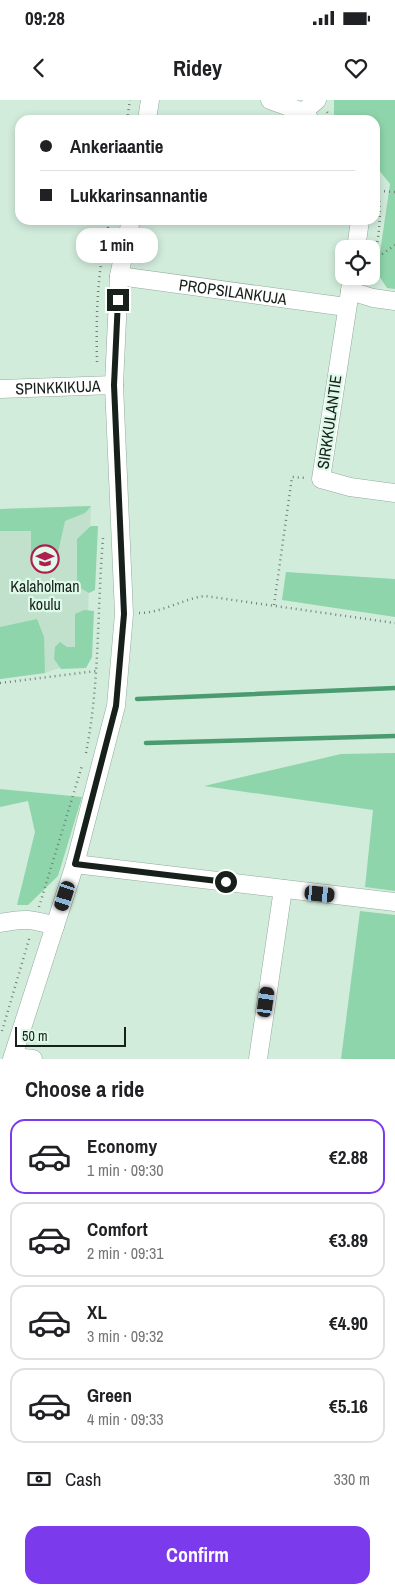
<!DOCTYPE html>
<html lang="en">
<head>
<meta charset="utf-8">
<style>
	body { margin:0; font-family:"Archivo Narrow",sans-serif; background:#f2f2f2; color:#202124; height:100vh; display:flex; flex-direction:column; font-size:19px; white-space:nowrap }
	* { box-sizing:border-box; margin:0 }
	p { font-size:16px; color:#757577 }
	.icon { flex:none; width:28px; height:28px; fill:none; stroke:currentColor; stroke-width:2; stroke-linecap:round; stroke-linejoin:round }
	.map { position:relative; height:959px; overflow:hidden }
	.side { display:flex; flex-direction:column; background:#fff; flex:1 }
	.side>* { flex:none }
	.hud { position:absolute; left:15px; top:15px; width:365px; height:110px; border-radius:15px; box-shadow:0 2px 8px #0003; display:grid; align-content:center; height:110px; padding:0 25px; background:#fff }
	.controls { position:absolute; left:335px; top:140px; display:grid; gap:10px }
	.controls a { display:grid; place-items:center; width:45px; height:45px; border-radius:10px; background:#fff; box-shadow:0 2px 8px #0003; font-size:25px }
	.scale { position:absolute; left:15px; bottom:12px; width:111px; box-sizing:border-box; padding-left:5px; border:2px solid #17201b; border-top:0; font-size:14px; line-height:18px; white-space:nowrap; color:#17201b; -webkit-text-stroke:4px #dff9e9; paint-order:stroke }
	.end { position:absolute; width:22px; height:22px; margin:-11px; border:6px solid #17201b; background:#fff; box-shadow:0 0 0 2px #fff }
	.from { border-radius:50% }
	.bubble { position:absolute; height:35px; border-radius:15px; background:#fff; box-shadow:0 2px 8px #0003; font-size:16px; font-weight:700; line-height:35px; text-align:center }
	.car { position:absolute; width:15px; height:30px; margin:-15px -8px; border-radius:6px; box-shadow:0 0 4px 1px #0007; background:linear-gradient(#222 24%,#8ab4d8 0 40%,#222 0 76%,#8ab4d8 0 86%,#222 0) }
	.hud b { display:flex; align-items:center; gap:18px; height:48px; font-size:19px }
	.hud b+b { border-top:1px solid #e0e0e0 }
	.hud i { width:12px; height:12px; background:#202124 }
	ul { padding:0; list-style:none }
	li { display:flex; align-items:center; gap:15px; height:75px; margin:0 10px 8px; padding:0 15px; border:2px solid #e0e0e0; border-radius:15px }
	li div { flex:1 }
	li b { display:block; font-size:19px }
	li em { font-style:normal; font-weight:700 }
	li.active { border-color:#7c3aed }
	li>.icon { width:45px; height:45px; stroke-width:1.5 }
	h2 { padding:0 25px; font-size:22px; line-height:60px }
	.pay { display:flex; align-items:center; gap:12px; height:55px; padding:0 25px; font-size:19px }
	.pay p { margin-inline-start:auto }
	.cta { display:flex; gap:10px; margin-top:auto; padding:10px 25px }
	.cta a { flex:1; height:58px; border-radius:15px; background:#7c3aed; color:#fff; font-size:20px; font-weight:700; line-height:58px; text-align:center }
	.status { display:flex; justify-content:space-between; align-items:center; height:35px; padding:0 25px; background:#fff; direction:ltr }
	.status svg { height:14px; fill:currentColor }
	header { display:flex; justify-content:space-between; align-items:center; height:65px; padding:0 25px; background:#fff; font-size:22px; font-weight:700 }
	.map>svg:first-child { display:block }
	.built { fill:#c1e1cc }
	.green { fill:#8fd5ab }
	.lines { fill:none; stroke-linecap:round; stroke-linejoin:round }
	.stream { stroke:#4b9b70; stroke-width:4.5 }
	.minor-casing { stroke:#93ab9c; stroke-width:19 }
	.path { stroke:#6f8075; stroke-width:2.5; stroke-dasharray:1 4; stroke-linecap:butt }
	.minor { stroke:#fff; stroke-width:18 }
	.route { stroke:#17201b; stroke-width:6 }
	.labels { text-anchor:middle; stroke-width:4.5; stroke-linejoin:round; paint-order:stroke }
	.street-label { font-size:16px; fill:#17201b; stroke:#dff9e9 }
	.poi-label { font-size:16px; fill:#17201b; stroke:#dff9e9 }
</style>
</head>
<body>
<div class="status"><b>09:28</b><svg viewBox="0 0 49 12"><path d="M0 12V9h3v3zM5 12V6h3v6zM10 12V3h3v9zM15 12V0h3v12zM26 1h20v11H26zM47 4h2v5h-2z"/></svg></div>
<header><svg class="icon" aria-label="back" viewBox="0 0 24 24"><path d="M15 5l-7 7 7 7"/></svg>Ridey<svg class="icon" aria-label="heart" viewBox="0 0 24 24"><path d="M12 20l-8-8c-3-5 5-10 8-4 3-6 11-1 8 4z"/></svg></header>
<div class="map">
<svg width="395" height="959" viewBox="0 0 395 959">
	<rect width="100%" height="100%" fill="#d2ecdc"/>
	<!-- built -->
	<path class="built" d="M91,406L87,558L45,573L0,579V409Z"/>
	<!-- green -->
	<g class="green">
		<path d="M334,0H395V189L387,188L377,173L390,84L375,65V20H338L334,15Z"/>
		<path d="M91,406L85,413L65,421L57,457L31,461V431H0V409Z"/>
		<path d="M91,426H98L95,490L89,493L77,486V439Z"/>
		<path d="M286,472L395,479V517L282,500Z"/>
		<path d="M84,510L94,511L92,557L86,568L61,569L54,559L55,547L60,542L67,547H75V514Z"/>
		<path d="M37,519L44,537L45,573L0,579V527Z"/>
		<path d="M395,653V791L365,787L373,710L204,686L341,654Z"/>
		<path d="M0,689L82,697L58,776L28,805H17L35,732L28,701L0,707Z"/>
		<path d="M360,811L395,815V959H341Z"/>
	</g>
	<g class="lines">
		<!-- stream -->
		<g class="stream">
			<path d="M137,599L395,588"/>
			<path d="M146,643L395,636"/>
		</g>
		<!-- minor casing -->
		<g class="minor-casing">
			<g id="minor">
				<path d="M270,0L303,12L310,20"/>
				<path d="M303,12L317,0"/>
				<path d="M147,20L150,0"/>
				<path d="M356,149L360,120"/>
				<path id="s1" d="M119,176L346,207"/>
				<path d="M352,176L350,191L373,198L395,201"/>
				<path d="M350,191L321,379L350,387L395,393"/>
				<path id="s2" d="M0,289L114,285"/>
				<path d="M75,764L395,802"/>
				<path d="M0,823C24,818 32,819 55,826"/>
				<path d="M13,957L33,959"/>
				<path d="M12,959L75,764L116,606L124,514L114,285L119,176L131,120"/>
				<path d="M258,959L283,789"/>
			</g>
		</g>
		<!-- path -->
		<g class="path">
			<path d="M327,12L333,20"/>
			<path d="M127,20L130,0"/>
			<path d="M379,91L395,92"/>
			<path d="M374,160L395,145"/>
			<path d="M371,166C379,147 384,102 375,84"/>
			<path d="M97,262C96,214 97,166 110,120"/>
			<path d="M274,505L292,377L307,378"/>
			<path d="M139,513C162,513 182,499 205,496L395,523"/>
			<path d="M0,583L96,571"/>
			<path d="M86,653C100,582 97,510 103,438"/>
			<path d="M39,807L82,666"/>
			<path d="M2,931L30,836"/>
		</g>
		<!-- minor -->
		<use href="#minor" class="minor"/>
	</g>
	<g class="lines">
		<!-- route -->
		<path class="route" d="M118,200L114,285L124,514L116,606L75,764L226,782"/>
	</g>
	<!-- icons -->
	<defs>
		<g id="school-ring" transform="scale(1.4375)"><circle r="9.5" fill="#dff9e9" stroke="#af1e4f" stroke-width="1.5"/><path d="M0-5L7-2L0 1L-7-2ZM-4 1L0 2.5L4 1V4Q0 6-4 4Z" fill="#af1e4f"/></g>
	</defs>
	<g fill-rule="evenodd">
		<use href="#school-ring" x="45" y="459"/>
	</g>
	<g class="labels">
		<!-- street labels -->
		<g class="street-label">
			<text dy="6" stroke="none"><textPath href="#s1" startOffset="115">PROPSILANKUJA</textPath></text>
			<text dy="6" stroke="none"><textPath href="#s2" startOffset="58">SPINKKIKUJA</textPath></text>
			<text transform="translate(329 322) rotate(-82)" y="6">SIRKKULANTIE</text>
		</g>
		<!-- poi labels -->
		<g class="poi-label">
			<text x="45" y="492">Kalaholman<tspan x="45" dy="18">koulu</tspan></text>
		</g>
	</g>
</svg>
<div class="controls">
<a><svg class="icon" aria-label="locate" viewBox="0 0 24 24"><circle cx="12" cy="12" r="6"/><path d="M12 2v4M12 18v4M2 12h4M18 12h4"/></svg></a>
</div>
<div class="scale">50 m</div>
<i class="end from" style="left:226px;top:782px"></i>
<i class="end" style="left:118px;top:200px"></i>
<div class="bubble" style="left:76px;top:128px;width:82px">1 min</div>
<i class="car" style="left:320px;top:794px;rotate:96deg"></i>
<i class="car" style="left:65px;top:796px;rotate:198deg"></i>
<i class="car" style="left:266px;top:902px;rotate:8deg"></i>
<div class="hud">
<b><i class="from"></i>Ankeriaantie</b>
<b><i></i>Lukkarinsannantie</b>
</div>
</div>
<section class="side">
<h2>Choose a ride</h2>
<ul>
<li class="active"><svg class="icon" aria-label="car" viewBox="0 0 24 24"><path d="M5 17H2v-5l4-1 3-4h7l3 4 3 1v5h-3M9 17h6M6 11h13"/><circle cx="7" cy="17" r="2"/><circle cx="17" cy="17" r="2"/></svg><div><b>Economy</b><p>1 min · 09:30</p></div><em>€2.88</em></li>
<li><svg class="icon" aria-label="car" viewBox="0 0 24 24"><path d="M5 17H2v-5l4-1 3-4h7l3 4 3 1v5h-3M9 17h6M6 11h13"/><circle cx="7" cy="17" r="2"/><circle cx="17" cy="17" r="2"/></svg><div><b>Comfort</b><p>2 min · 09:31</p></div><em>€3.89</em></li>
<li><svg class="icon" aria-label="car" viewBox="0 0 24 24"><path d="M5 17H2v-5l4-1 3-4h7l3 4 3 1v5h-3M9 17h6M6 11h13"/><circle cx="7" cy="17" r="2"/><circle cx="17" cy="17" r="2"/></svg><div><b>XL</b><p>3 min · 09:32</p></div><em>€4.90</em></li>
<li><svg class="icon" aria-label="car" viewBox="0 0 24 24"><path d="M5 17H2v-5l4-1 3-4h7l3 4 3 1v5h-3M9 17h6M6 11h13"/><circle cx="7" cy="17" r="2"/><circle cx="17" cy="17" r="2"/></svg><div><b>Green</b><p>4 min · 09:33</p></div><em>€5.16</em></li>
</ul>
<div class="pay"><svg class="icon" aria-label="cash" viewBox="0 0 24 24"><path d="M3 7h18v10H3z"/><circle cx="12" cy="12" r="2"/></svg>Cash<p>330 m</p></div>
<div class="cta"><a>Confirm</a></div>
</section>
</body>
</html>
